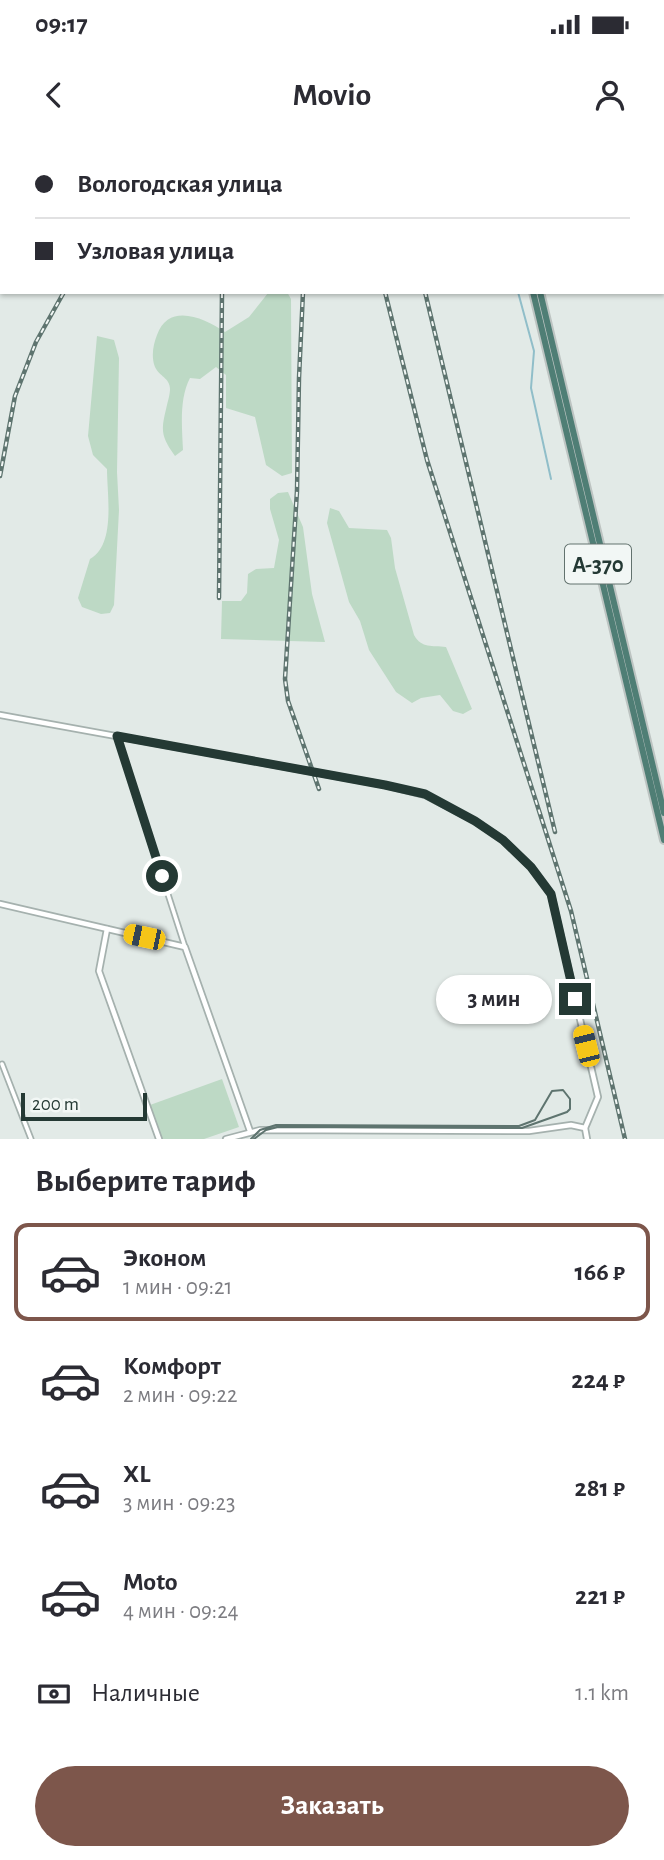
<!DOCTYPE html>
<html lang="ru">
<head>
<meta charset="utf-8">
<style>
	body { margin:0; font-family:"Alegreya Sans",sans-serif; background:#f2f2f3; color:#2b2b33; height:100vh; display:flex; flex-direction:column; font-size:26px; white-space:nowrap }
	* { box-sizing:border-box; margin:0 }
	p { font-size:23px; color:#7c7c81 }
	.icon { flex:none; width:38px; height:38px; fill:none; stroke:currentColor; stroke-width:2; stroke-linecap:round; stroke-linejoin:round }
	.map { position:relative; height:999px; overflow:hidden }
	.side { display:flex; flex-direction:column; background:#fff; flex:1 }
	.side>* { flex:none }
	.guide { position:absolute; left:0px; top:0px; width:665px; height:154px; box-shadow:0 2px 5px #0004; display:grid; align-content:center; height:154px; padding:0 35px; background:#fff }
	.scale { position:absolute; left:21px; bottom:18px; width:126px; box-sizing:border-box; padding-left:7px; border:4px solid #243934; border-top:0; font-size:19px; line-height:24px; white-space:nowrap; color:#243934; -webkit-text-stroke:5px #f2f7f5; paint-order:stroke }
	.end { position:absolute; width:32px; height:32px; margin:-16px; border:9px solid #243934; background:#fff; box-shadow:0 0 0 4px #fff }
	.from { border-radius:50% }
	.bubble { position:absolute; height:49px; border-radius:24px; background:#fff; box-shadow:0 2px 5px #0004; font-size:23px; font-weight:700; line-height:49px; text-align:center }
	.car { position:absolute; width:21px; height:42px; margin:-21px -10px; border-radius:9px; box-shadow:0 0 5px 2px #0007; background:linear-gradient(#f5c518 24%,#345 0 40%,#f5c518 0 76%,#345 0 86%,#f5c518 0) }
	.guide b { display:flex; align-items:center; gap:24px; height:66px; font-size:26px }
	.guide b+b { border-top:2px solid #e1e1e2 }
	.guide i { width:18px; height:18px; background:#2b2b33 }
	ul { padding:0; list-style:none }
	li { display:flex; align-items:center; gap:21px; height:98px; margin:0 14px 10px; padding:0 21px; border:4px solid transparent; border-radius:14px }
	li div { flex:1 }
	li b { display:block; font-size:26px }
	li em { font-style:normal; font-weight:700 }
	li.active { border-color:#7d564b }
	li>.icon { width:63px; height:63px; stroke-width:1.5 }
	h2 { padding:0 35px; font-size:32px; line-height:84px }
	.pay { display:flex; align-items:center; gap:18px; height:77px; padding:0 35px; font-size:26px }
	.pay p { margin-inline-start:auto }
	.action { display:flex; gap:14px; margin-top:auto; padding:14px 35px }
	.action a { flex:1; height:80px; border-radius:42px; background:#7d564b; color:#fff; font-size:28px; font-weight:700; line-height:80px; text-align:center }
	.status { display:flex; justify-content:space-between; align-items:center; height:49px; padding:0 35px; background:#fff; direction:ltr }
	.status svg { height:19px; fill:currentColor }
	header { display:flex; justify-content:space-between; align-items:center; height:91px; padding:0 35px; background:#fff; font-size:32px; font-weight:700 }
	.map>svg:first-child { display:block }
	.green { fill:#bdd9c5 }
	.lines { fill:none; stroke-linecap:round; stroke-linejoin:round }
	.stream { stroke:#90bec9; stroke-width:2 }
	.minor-casing { stroke:#a5b1ae; stroke-width:7 }
	.tertiary-casing { stroke:#a5b1ae; stroke-width:8 }
	.trunk-casing { stroke:#bdc4c2; stroke-width:10 }
	.minor { stroke:#fff; stroke-width:3.5 }
	.tertiary { stroke:#fff; stroke-width:4.5 }
	.trunk { stroke:#4f7e75; stroke-width:6 }
	.tram { stroke:#5e746f; stroke-width:2 }
	.rail-casing { stroke:#5e746f; stroke-width:4.5 }
	.rail { stroke:#f2f7f5; stroke-width:2; stroke-dasharray:5; stroke-linecap:butt }
	.route { stroke:#243934; stroke-width:9 }
	.labels { text-anchor:middle; stroke-width:5; stroke-linejoin:round; paint-order:stroke }
	.shield { fill:#f2f7f5; stroke:#62726e; stroke-width:2 }
	.shield-label { font-size:23px; font-weight:bold; fill:#243934 }
</style>
</head>
<body>
<div class="status"><b>09:17</b><svg viewBox="0 0 49 12"><path d="M0 12V9h3v3zM5 12V6h3v6zM10 12V3h3v9zM15 12V0h3v12zM26 1h20v11H26zM47 4h2v5h-2z"/></svg></div>
<header><svg class="icon" aria-label="back" viewBox="0 0 24 24"><path d="M15 5l-7 7 7 7"/></svg>Movio<svg class="icon" aria-label="person" viewBox="0 0 24 24"><circle cx="12" cy="8" r="4"/><path d="M4 21q1-7 8-7t8 7"/></svg></header>
<div class="map">
<svg width="664" height="999" viewBox="0 0 664 999">
	<rect width="100%" height="100%" fill="#e2eae7"/>
	<!-- green -->
	<g class="green">
		<path d="M287,152L291,159L292,333L282,336L266,325L255,277L226,268V235L216,227L200,239L190,238C179,259 182,287 183,310L175,316C160,295 161,290 167,265C168,261 170,254 170,249C170,238 159,236 155,227C151,217 153,205 157,195C169,162 204,178 225,192L249,177L268,153Z"/>
		<path d="M97,196L114,200L119,218L117,332L119,370L114,465L110,473L101,474L82,467L78,458L90,419C116,405 107,355 107,329L93,315L88,296Z"/>
		<path d="M288,352L303,387L312,454L325,502L221,499L222,461H241L247,453L248,434L256,429L274,428L279,400L270,369V359L278,353Z"/>
		<path d="M330,368L339,371L349,388L387,390L391,398L395,428L414,495C422,509 432,505 446,507L472,569L463,574L453,571L440,555L421,558L412,563L396,552L369,510L360,481L349,462L327,383Z"/>
		<path d="M222,939L239,987L204,999H162L150,965Z"/>
	</g>
	<g class="lines">
		<!-- stream -->
		<g class="stream">
			<path d="M481,0L482,2"/>
			<path d="M518,152L534,211L531,248L551,339"/>
		</g>
		<!-- minor casing -->
		<g class="minor-casing">
			<g id="minor">
				<path d="M117,596L185,807"/>
				<path d="M2,924L31,999"/>
			</g>
		</g>
		<!-- tertiary casing -->
		<g class="tertiary-casing">
			<g id="tertiary">
				<path d="M0,575L385,645L425,655L475,681L503,700L531,727L551,754L598,957L585,988L587,999"/>
				<path d="M0,764L185,807L250,991"/>
				<path d="M107,789L99,831L159,999"/>
				<path d="M226,999L260,990L529,991L571,985L585,988"/>
			</g>
		</g>
		<!-- trunk casing -->
		<g class="trunk-casing">
			<g id="trunk">
				<path d="M496,0L497,2"/>
				<path d="M503,0L504,2"/>
				<path d="M533,152L664,700"/>
				<path d="M540,152L664,673"/>
			</g>
		</g>
		<!-- minor -->
		<use href="#minor" class="minor"/>
		<!-- tertiary -->
		<use href="#tertiary" class="tertiary"/>
		<!-- trunk -->
		<use href="#trunk" class="trunk"/>
		<!-- tram -->
		<path class="tram" d="M251,999L260,990L276,985L519,986L535,980L552,951L563,950L570,959V969L567,972L522,988L278,987L266,990L254,999"/>
		<!-- rail casing -->
		<g class="rail-casing">
			<g id="rail">
				<path d="M341,0V2"/>
				<path d="M389,0V2"/>
				<path d="M194,2L196,0"/>
				<path d="M215,2L216,0"/>
				<path d="M302,2V0"/>
				<path d="M0,144L2,143"/>
				<path d="M303,152L299,238L297,351L285,539L288,561L319,649"/>
				<path d="M385,152L427,320L571,771L625,999"/>
				<path d="M425,152L555,692"/>
				<path d="M0,336L15,256L36,202L64,152"/>
				<path d="M219,458L222,152"/>
			</g>
		</g>
		<!-- rail -->
		<use href="#rail" class="rail"/>
	</g>
	<g class="lines">
		<!-- route -->
		<path class="route" d="M162,736L117,596L385,645L425,654L475,681L503,700L531,727L551,754L575,859"/>
	</g>
	<g class="labels">
		<!-- shield labels -->
		<rect class="shield" x="565" y="404.5" width="66" height="39" rx="5"/>
		<g class="shield-label">
			<text x="598" y="432">А-370</text>
		</g>
	</g>
</svg>
<div class="scale">200 m</div>
<i class="end from" style="left:162px;top:736px"></i>
<i class="end" style="left:575px;top:859px"></i>
<div class="bubble" style="left:436px;top:835px;width:116px">3 мин</div>
<i class="car" style="left:144px;top:797px;rotate:282deg"></i>
<i class="car" style="left:586px;top:906px;rotate:346deg"></i>
<div class="guide">
<b><i class="from"></i>Вологодская улица</b>
<b><i></i>Узловая улица</b>
</div>
</div>
<section class="side">
<h2>Выберите тариф</h2>
<ul>
<li class="active"><svg class="icon" aria-label="car" viewBox="0 0 24 24"><path d="M5 17H2v-5l4-1 3-4h7l3 4 3 1v5h-3M9 17h6M6 11h13"/><circle cx="7" cy="17" r="2"/><circle cx="17" cy="17" r="2"/></svg><div><b>Эконом</b><p>1 мин · 09:21</p></div><em>166 ₽</em></li>
<li><svg class="icon" aria-label="car" viewBox="0 0 24 24"><path d="M5 17H2v-5l4-1 3-4h7l3 4 3 1v5h-3M9 17h6M6 11h13"/><circle cx="7" cy="17" r="2"/><circle cx="17" cy="17" r="2"/></svg><div><b>Комфорт</b><p>2 мин · 09:22</p></div><em>224 ₽</em></li>
<li><svg class="icon" aria-label="car" viewBox="0 0 24 24"><path d="M5 17H2v-5l4-1 3-4h7l3 4 3 1v5h-3M9 17h6M6 11h13"/><circle cx="7" cy="17" r="2"/><circle cx="17" cy="17" r="2"/></svg><div><b>XL</b><p>3 мин · 09:23</p></div><em>281 ₽</em></li>
<li><svg class="icon" aria-label="car" viewBox="0 0 24 24"><path d="M5 17H2v-5l4-1 3-4h7l3 4 3 1v5h-3M9 17h6M6 11h13"/><circle cx="7" cy="17" r="2"/><circle cx="17" cy="17" r="2"/></svg><div><b>Moto</b><p>4 мин · 09:24</p></div><em>221 ₽</em></li>
</ul>
<div class="pay"><svg class="icon" aria-label="cash" viewBox="0 0 24 24"><path d="M3 7h18v10H3z"/><circle cx="12" cy="12" r="2"/></svg>Наличные<p>1.1 km</p></div>
<div class="action"><a>Заказать</a></div>
</section>
</body>
</html>
